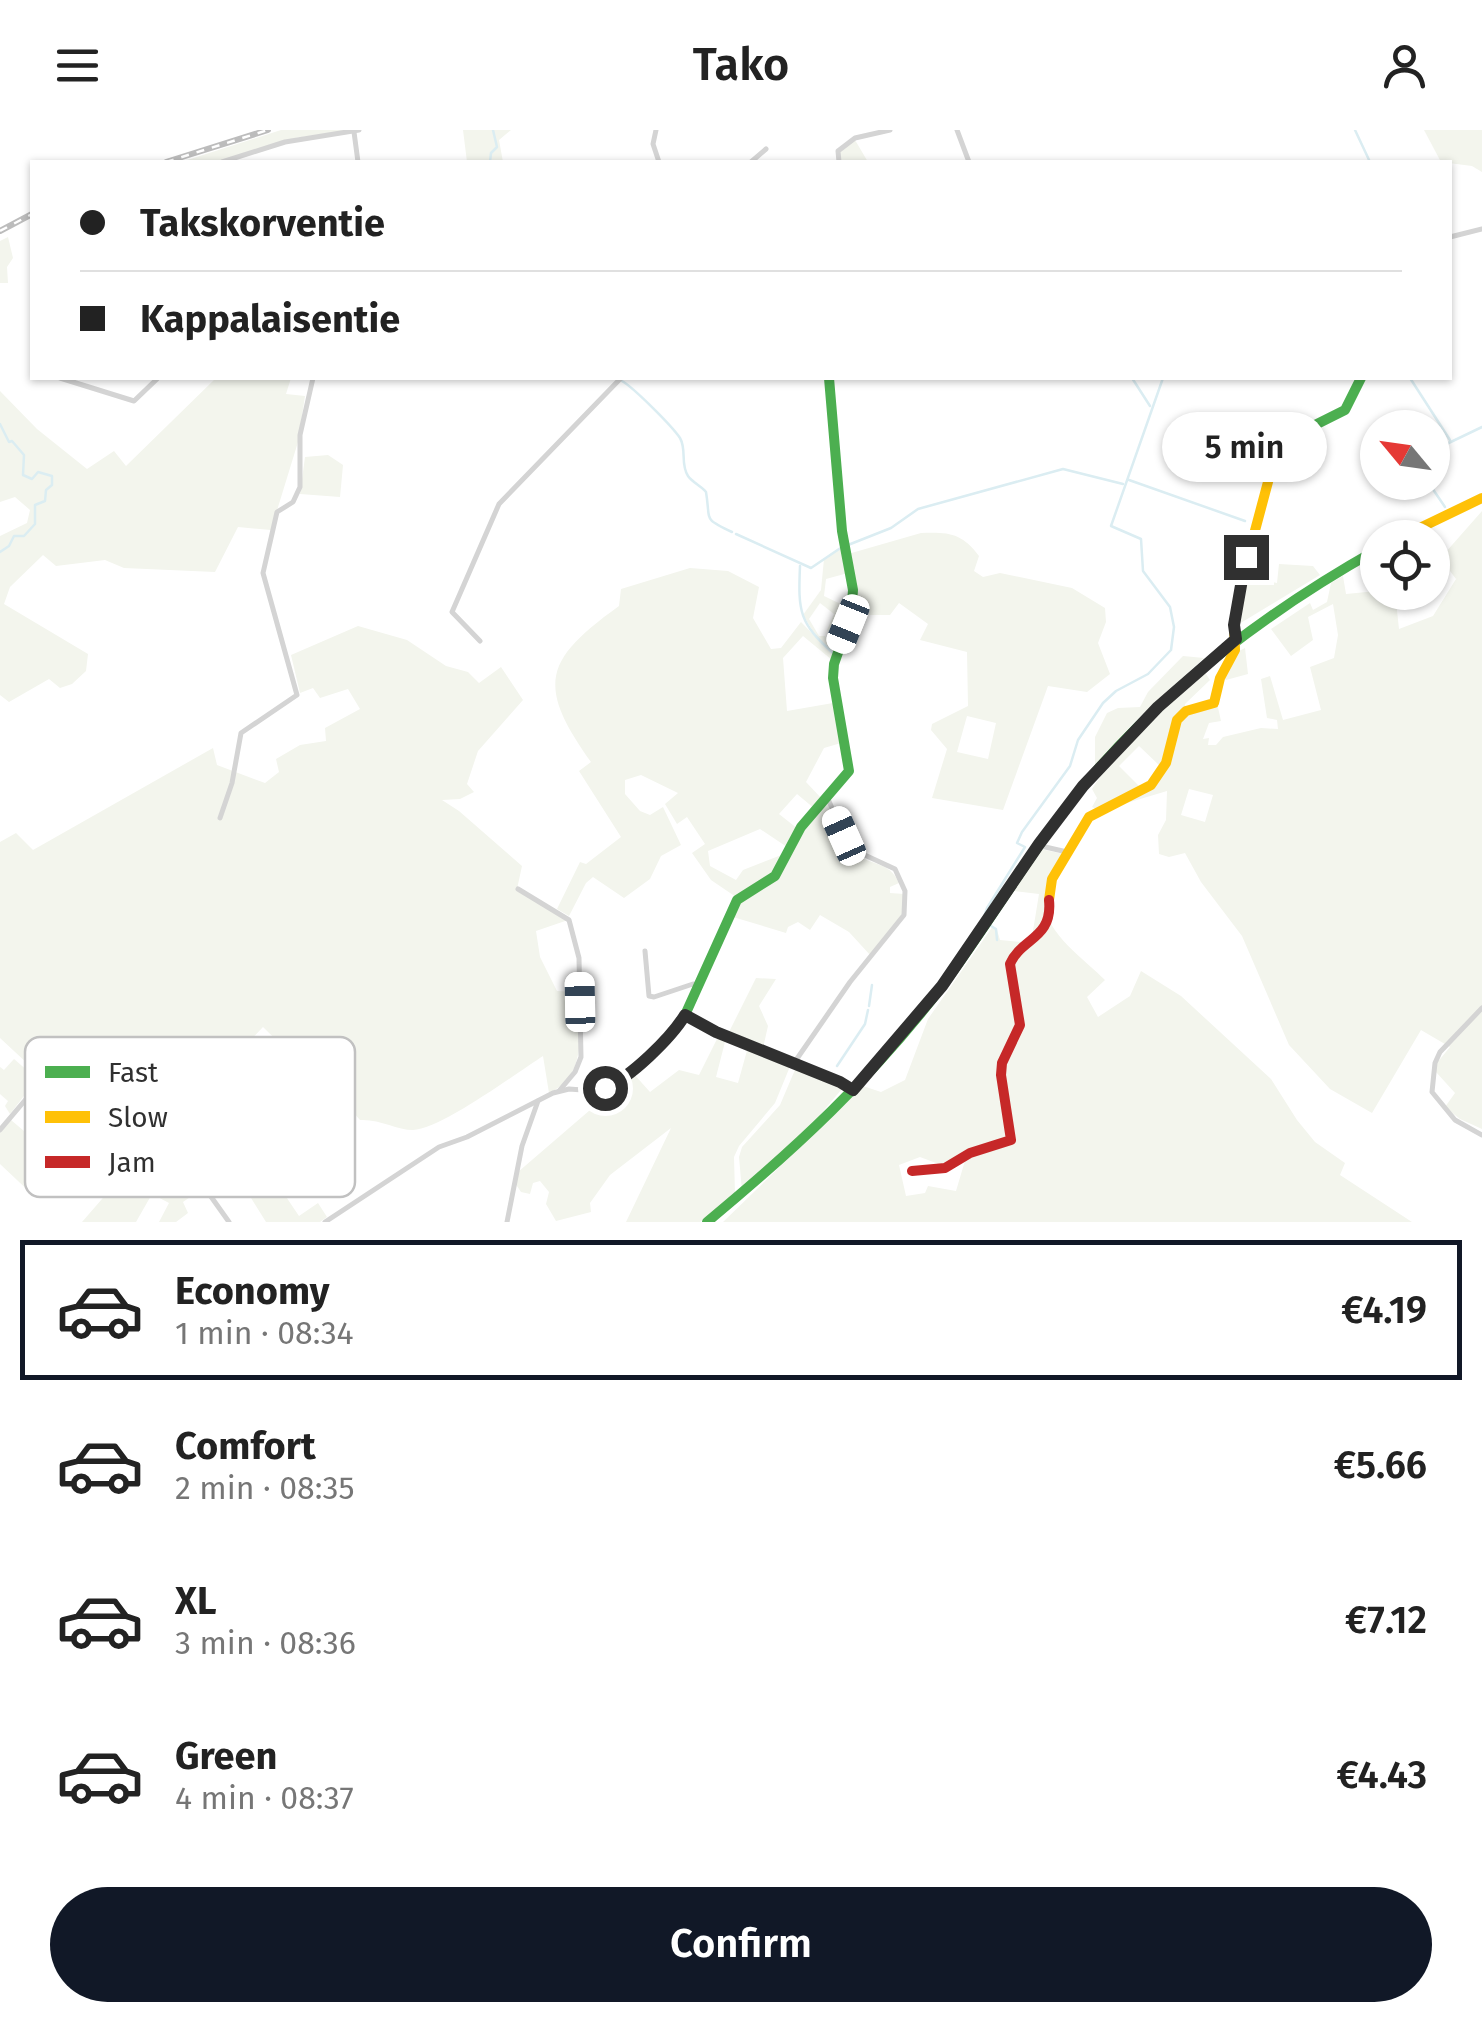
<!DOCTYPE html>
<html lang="en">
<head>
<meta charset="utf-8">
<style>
	body { margin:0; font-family:"Fira Sans",sans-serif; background:#f6f6f6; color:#222; height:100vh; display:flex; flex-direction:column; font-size:38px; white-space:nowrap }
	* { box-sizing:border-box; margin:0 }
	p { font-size:32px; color:#767676 }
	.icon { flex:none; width:55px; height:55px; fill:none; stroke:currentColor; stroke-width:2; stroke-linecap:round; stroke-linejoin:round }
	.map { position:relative; height:1092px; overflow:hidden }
	.sheet { display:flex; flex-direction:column; background:#fff; flex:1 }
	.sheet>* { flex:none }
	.top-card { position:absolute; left:30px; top:30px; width:1422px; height:220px; border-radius:0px; box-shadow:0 2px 8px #0004; display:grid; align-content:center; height:220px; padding:0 50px; background:#fff }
	.needle { width:65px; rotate:299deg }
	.tools { position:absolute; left:1360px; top:280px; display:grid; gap:20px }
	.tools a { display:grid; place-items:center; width:90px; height:90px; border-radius:50%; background:#fff; box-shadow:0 2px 8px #0004; font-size:50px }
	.end { position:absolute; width:45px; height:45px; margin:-22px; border:12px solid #303030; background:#fff; box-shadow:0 0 0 5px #fff }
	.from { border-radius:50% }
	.bubble { position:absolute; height:70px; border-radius:35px; background:#fff; box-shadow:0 2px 8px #0004; font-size:32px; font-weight:600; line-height:70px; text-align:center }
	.car { position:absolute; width:30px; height:60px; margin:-30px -15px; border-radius:12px; box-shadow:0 0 8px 2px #0007; background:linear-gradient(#fff 24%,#345 0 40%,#fff 0 76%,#345 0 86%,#fff 0) }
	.top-card b { display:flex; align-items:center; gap:35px; height:95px; font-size:38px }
	.top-card b+b { border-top:2px solid #e0e0e0 }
	.top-card i { width:25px; height:25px; background:#222 }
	ul { padding:18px 0 0; list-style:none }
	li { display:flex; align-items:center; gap:30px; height:140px; margin:0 20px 15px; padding:0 30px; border:5px solid transparent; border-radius:0px }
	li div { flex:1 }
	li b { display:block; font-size:38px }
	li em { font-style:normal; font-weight:600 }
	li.selected { border-color:#111827 }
	li>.icon { width:90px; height:90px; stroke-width:1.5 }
	.cta { display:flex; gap:20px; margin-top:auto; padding:20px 50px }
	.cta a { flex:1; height:115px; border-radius:60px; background:#111827; color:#fff; font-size:40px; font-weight:600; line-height:115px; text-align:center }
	header { display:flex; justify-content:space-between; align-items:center; height:130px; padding:0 50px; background:#fff; font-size:45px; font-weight:600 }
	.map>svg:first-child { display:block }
	.green { fill:#f3f5ed; fill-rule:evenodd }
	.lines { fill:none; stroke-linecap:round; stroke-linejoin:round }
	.stream { stroke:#dbedf2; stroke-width:2.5 }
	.street { stroke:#d4d4d4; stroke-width:5 }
	.fast { stroke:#4caf50; stroke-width:10 }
	.slow { stroke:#ffc107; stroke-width:10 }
	.jam { stroke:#c62828; stroke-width:10 }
	.rail-casing { stroke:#bcbcbc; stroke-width:6 }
	.rail { stroke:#fff; stroke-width:2.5; stroke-dasharray:8; stroke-linecap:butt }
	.route { stroke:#303030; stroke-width:12 }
	.key { fill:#fff; stroke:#c1c1c1; stroke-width:2.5 }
	.key-label { font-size:28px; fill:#303030 }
</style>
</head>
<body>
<header><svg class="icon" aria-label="menu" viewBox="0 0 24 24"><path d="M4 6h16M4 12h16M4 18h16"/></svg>Tako<svg class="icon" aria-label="person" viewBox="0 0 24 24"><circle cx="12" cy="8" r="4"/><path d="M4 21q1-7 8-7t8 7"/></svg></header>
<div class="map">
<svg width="1482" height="1092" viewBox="0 0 1482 1092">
	<rect width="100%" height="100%" fill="#fff"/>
	<!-- green -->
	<g class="green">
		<path d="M281,0H350L295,8L215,32H181Z"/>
		<path d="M463,0H511L499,10L503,32H467Z"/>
		<path d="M1424,0H1482V42L1472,36L1441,32Z"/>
		<path d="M855,10L868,32H841L839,21Z"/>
		<path d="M8,107L13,128L7,137L8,153H0V111Z"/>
		<path d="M216,248H291L286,264L305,266L298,312L271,400L238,397L215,442L124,438L105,430L56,436L43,425L10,457L4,474L88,524L86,541L72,554L60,558L49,549L9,572L0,565V406L27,393L30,380L15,367L0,372V261L37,299L87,339L114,321L126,336Z"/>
		<path d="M328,325L343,335L340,367L300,364L305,327Z"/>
		<path d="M1482,381V999L1460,989L1445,977L1455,963L1436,942V934L1450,917L1421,900L1372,983L1330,959L1289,915L1242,806L1201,752L1185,723L1169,727L1159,724L1158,705L1166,690L1167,661L1100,681L1092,677L1097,668L1092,659C1121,614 1164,578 1204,541L1210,550L1185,574L1186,582L1217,573L1221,591L1209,593L1203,609L1209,608L1208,615H1216L1223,607L1261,598L1278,599L1277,590L1267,588L1261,549L1270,546L1283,590L1321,580L1310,537L1334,528L1338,505L1333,474L1308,487L1313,510L1291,526L1271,499L1310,473L1313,480L1327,472L1331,453L1343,446L1346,464L1377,461L1409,463L1396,471L1399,499L1433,486L1456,449L1444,433L1445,423ZM1139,616L1160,636L1149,652L1140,657L1119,636ZM1189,659L1213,665L1205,692L1181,685Z"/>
		<path d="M921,403C949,402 962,403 979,426L974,441L983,447L1000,443L1072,458L1105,478L1106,492L1098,513L1110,544L1087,562L1048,556L1003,680L932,668L947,619L931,600L932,594L968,576L967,522L920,510L928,494L899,473L890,485H870L854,478L848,424ZM967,586L996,593L988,629L957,622Z"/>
		<path d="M842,418L848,443L826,449L824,466L849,478L837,515L827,500L834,484L820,473L809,489L819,506H825L834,522L816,506L803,485L821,460L824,429Z"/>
		<path d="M1279,434L1313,436L1320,445L1239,494L1244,446L1277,453Z"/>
		<path d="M690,438L728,441L759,457L753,488L771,519L781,518L801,492L833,525L832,530L803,506L783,528L787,581L833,573L841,613L824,618L806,652L823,670L815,679L797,664L779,684L798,699L787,717L760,699L708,721L710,736L736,750L743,740L784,724L773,746L736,767L711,750L692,723L705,714L687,687L677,694L665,674L678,663L641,645L625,650V664L640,681L650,685L663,677L681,715L661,726L650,749L624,768L593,747L586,753L569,786L557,779L580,732L586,734L621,707L579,641L591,632C536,555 544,530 619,476L621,459Z"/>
		<path d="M358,496L407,510L446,536L468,542L479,553L501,537L523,570L478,621L467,654L474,662L460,669L442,670L459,681L522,736L517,759L568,790L536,801L540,827L557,861L578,862C579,898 589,945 549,963L543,926C518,942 440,1000 413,1000C397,1000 380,989 360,990L352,981L270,1043L299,1086L318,1073L327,1087L320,1092H266L230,1034L248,1019L241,1003L263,983L276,998L315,964L321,954L263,897L225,937L200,953L204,973L185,992L164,969L195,952L175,929L109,973L127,1000L117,1007L167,1051L185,1039L209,1054L183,1072L188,1083L176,1092H159L169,1073L152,1064L136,1092H82L115,1054L90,1029L91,1024L74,988L89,1025L45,1056L35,1067L0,1034V1003L11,990L24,1001L65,968L63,965L50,966L41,957L43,948L0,908V712L16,703L33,720L213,618L217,635L265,653L279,642L276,629L300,615L326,611L325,598L360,579L348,559L320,568L313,558L300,563L291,525Z"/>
		<path d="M1245,518L1248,544L1226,550L1222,548L1237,522Z"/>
		<path d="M1183,526L1204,528L1132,594L1095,638V607L1107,583L1118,578L1140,577L1148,562Z"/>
		<path d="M827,673C834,690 840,710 855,723C871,737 889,730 899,753L890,757V763L904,764L902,784L871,826L849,802L820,785L810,800L798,792L788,797L786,803L733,787L739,771L773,752L801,701Z"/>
		<path d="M1040,719L1064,724C1058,737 1046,753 1045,768C1041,801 1086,830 1105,850L1087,867L1098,887L1130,866L1141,841L1181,866L1271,949L1297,990L1315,1012L1345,1033L1340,1045L1412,1092H723L863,956L881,962L905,950L928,889L993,796L997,800L1000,810L1031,813L1039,764L1014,761ZM967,1024L956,1061L928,1056L925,1063L906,1066L899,1035L920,1027L944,1036Z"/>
		<path d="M756,848L776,849L759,876L768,896L763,918L728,904Z"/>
		<path d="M719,905L726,908L716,947L738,953L748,917L791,934L775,973L739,1016L734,1027L735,1064L700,1092H626L671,998L610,1045L590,1073L591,1082L556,1091L546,1074L549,1062L540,1051L533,1053L530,1064L521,1062L515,1053L518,1042L633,943L650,962L679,940L699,945Z"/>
		<path d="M14,929L37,949L10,984L5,976L8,971L0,964V937L4,940Z"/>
		<path d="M797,935L841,957V960L815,991L742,1061L739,1027L742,1017L780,975Z"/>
	</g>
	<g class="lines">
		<!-- stream -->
		<g class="stream">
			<path d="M1355,0L1370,32"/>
			<path d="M490,32L491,23L497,17L493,0"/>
			<path d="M1132,248L1150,276"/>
			<path d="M1410,248L1450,310"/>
			<path d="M622,251C634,258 672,296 680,308C687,320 680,334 688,346C692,352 701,356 706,362C711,391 702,388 732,402"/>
			<path d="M0,294L9,312L12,311L24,325L23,345L32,349L38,342L52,346V355L46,360L45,371L35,375V394L24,406H14L9,416L0,422"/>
			<path d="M1432,321L1482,297"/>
			<path d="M1129,350L1245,391"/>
			<path d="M1428,352L1445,377"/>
			<path d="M736,404L811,438L842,417"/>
			<path d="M848,415L891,398L918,379L1063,339L1123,354"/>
			<path d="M800,436C798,482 799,493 834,524"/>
			<path d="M983,790L987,778L1025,717L1017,713L1022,702L1070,636L1078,610L1103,573L1116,561L1148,544L1171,520L1174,497L1170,477L1143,441L1141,409L1111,396L1163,248"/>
			<path d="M991,796L996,799L997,810"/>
			<path d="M869,876L872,855"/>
			<path d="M837,936L865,894L868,880"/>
		</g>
		<!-- street -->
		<g class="street">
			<path d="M656,0L653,14L659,32"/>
			<path d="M957,0L969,32"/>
			<path d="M354,2L358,32"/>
			<path d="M222,32L285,12L359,0"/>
			<path d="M751,32L766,19"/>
			<path d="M839,32L838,21L855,8L890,0"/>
			<path d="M1450,107L1482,99"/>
			<path d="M60,248L134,271L158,248"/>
			<path d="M480,511L452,482L499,374L621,248"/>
			<path d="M220,688L232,653L241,603L297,565L263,443L277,382L293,372L300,357V305L313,248"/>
			<path d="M1041,716L1067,722"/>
			<path d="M518,759L569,790L579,828L581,927L575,942L559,961"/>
			<path d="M645,821L649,866L654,867L693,854L698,855"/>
			<path d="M1482,878L1440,922L1435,933L1432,962L1455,990L1482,1005"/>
			<path d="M794,933L850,852L904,785L905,761L895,739L856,721L844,706L828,669"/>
			<path d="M0,1000L32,962L40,957L50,967C64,966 77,964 90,959C108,952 113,941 135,945L185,994L205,979L213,977L241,999L275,967"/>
			<path d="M207,1061L229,1092"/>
			<path d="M325,1092L439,1017L467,1007L553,963L569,959L596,961L618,952L672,904L685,885"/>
			<path d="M507,1092L522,1016L538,971"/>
		</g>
		<!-- fast -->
		<g class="fast">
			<path d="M829,248L842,401L853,460L851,485L834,534L833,548L849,641L801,697L775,746L737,770L685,885L716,902L840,952L853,961"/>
			<path d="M1272,337L1309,298L1345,280L1361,248"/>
			<path d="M707,1092C793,1021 875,945 943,855C996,784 1039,706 1098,639C1178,548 1273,478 1378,419"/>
		</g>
		<!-- slow -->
		<g class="slow">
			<path d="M1399,408L1482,368"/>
			<path d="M1049,770L1052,749L1089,687L1151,655L1166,633L1177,590L1186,581L1214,573L1220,548L1235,520L1234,495L1241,453L1272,337"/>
		</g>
		<!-- jam -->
		<path class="jam" d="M912,1041L945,1038L970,1023L1011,1010L1001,945L1002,933L1020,895L1010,834C1021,808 1053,809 1049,770"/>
		<!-- rail casing -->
		<g class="rail-casing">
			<g id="rail">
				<path d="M166,32L268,0"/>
				<path d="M0,101L32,84"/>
			</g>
		</g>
		<!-- rail -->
		<use href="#rail" class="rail"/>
	</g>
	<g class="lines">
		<!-- route -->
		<path class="route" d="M605,958C630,948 671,908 685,885L716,902L840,952L853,960L942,856L1039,714L1083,656L1158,577L1236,509L1234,495L1246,427"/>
	</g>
	<!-- legend -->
	<rect x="25" y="907" width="330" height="160" rx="15" class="key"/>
	<rect x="45" y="936" width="45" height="12" fill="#4caf50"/>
	<rect x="45" y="981" width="45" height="12" fill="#ffc107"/>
	<rect x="45" y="1026" width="45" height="12" fill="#c62828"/>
	<g class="key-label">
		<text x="108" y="952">Fast</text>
		<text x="108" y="997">Slow</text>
		<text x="108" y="1042">Jam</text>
	</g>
</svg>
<div class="tools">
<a><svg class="needle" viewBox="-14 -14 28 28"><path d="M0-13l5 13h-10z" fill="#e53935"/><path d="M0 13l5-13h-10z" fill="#767676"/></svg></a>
<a><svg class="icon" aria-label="locate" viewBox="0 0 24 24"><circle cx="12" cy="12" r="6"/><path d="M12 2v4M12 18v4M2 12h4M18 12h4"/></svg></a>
</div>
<i class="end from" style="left:605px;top:958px"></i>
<i class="end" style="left:1246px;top:427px"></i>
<div class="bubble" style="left:1162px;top:282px;width:165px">5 min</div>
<i class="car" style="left:848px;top:494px;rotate:202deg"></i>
<i class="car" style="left:844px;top:706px;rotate:336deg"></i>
<i class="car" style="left:580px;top:872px;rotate:359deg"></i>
<div class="top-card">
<b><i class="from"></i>Takskorventie</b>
<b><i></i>Kappalaisentie</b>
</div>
</div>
<section class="sheet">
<ul>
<li class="selected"><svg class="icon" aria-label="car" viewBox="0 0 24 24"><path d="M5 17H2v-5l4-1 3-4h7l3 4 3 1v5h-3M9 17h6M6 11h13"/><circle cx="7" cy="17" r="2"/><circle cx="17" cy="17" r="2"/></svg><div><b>Economy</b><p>1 min · 08:34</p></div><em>€4.19</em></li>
<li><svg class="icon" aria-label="car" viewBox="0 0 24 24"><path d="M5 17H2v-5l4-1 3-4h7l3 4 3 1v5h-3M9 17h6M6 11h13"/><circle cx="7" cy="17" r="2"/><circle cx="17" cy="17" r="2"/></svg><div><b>Comfort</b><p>2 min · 08:35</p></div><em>€5.66</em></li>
<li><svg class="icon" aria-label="car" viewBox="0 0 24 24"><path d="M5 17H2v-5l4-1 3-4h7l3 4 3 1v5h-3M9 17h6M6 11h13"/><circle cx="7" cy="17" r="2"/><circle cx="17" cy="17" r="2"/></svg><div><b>XL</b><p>3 min · 08:36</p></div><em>€7.12</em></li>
<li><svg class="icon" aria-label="car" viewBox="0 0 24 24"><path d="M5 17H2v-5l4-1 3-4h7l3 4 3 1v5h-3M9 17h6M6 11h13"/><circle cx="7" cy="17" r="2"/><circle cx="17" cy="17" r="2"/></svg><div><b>Green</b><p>4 min · 08:37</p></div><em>€4.43</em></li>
</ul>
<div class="cta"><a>Confirm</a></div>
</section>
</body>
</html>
